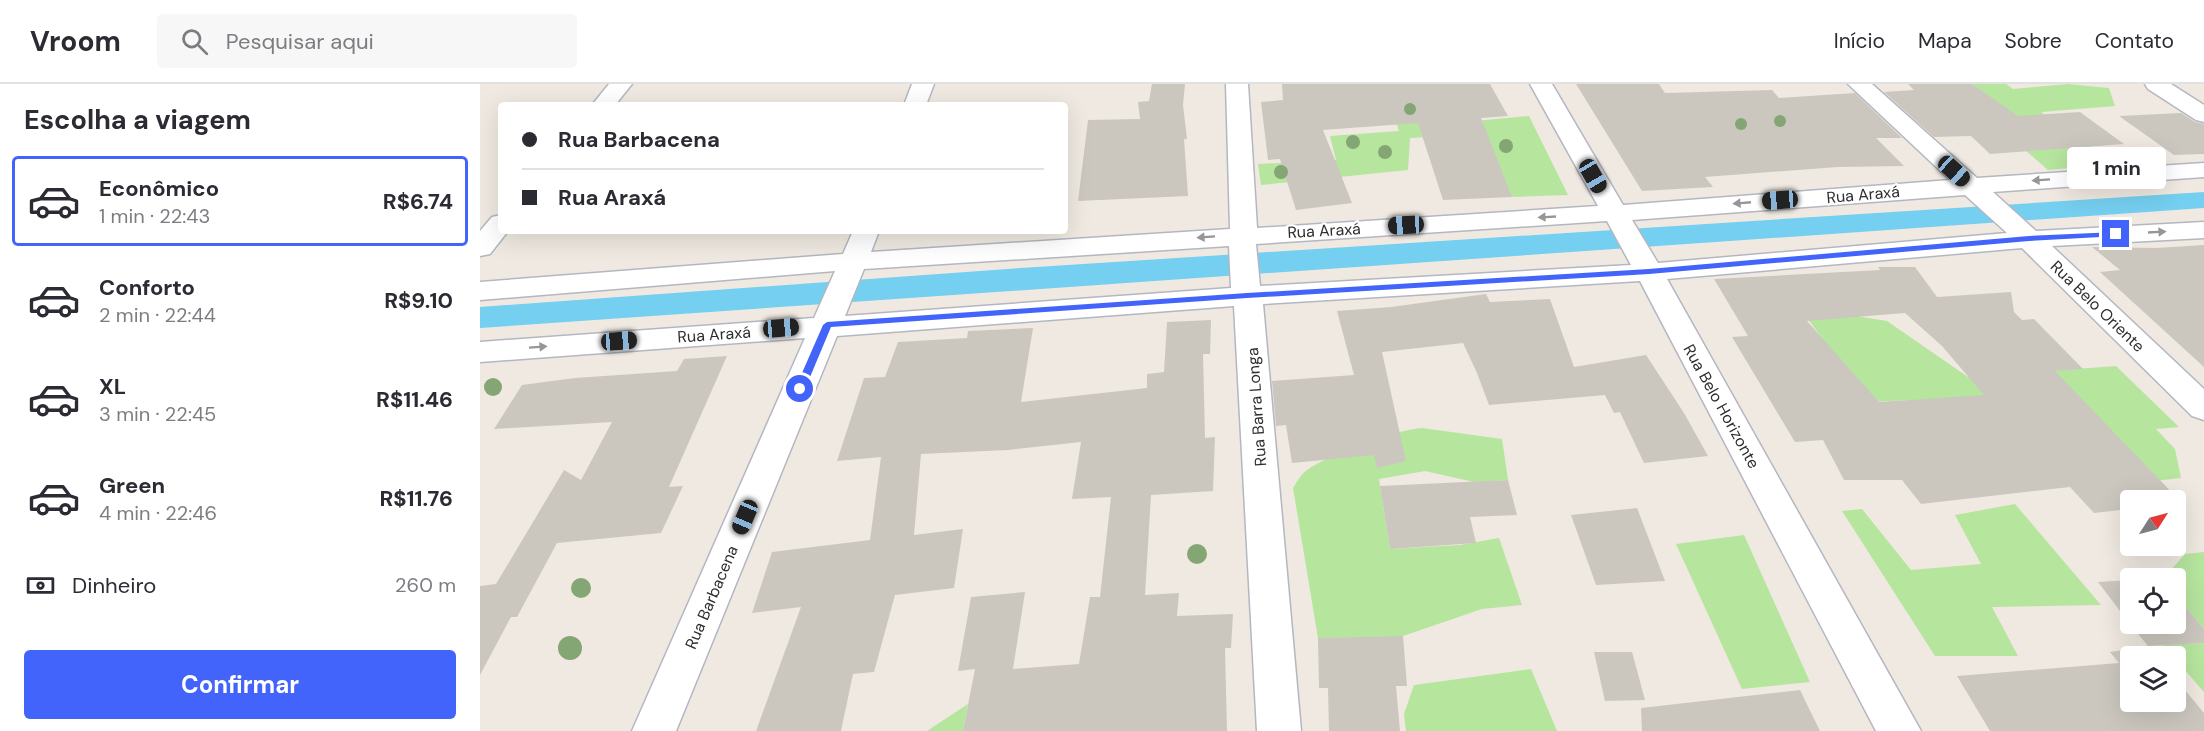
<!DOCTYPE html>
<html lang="pt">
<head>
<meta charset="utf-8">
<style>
	body { margin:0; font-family:"DM Sans",sans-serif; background:#f7f7f7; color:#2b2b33; height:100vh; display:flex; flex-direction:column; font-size:22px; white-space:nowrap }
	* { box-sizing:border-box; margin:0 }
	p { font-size:20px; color:#7c7c81 }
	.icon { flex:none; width:33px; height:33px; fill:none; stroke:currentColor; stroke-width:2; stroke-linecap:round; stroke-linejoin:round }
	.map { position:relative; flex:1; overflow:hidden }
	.side { display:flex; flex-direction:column; background:#fff; width:480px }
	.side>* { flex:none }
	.top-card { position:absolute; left:18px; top:18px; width:570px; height:132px; border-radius:6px; box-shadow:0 6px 24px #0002; display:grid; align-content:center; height:132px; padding:0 24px; background:#fff }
	.needle { width:39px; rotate:54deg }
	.tools { position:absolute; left:1640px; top:406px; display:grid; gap:12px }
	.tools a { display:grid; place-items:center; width:66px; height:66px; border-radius:6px; background:#fff; box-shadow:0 6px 24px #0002; font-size:30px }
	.end { position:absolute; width:27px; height:27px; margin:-14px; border:8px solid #4264fb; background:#fff; box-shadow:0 0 0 3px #fff }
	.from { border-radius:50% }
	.bubble { position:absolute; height:42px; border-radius:6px; background:#fff; box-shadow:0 6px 24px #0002; font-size:20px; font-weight:700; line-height:42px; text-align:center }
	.car { position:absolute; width:18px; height:36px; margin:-18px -9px; border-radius:8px; box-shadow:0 0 4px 2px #0007; background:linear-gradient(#222 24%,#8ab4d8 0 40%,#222 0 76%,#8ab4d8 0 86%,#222 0) }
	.top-card b { display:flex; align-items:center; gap:21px; height:57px; font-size:22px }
	.top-card b+b { border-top:2px solid #e1e1e2 }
	.top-card i { width:15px; height:15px; background:#2b2b33 }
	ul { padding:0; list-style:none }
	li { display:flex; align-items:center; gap:18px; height:90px; margin:0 12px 9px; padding:0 12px; border:3px solid transparent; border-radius:6px }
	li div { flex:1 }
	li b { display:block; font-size:22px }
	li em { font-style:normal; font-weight:700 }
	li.active { border-color:#4264fb }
	li>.icon { width:54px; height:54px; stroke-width:1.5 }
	h2 { padding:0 24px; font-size:27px; line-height:72px }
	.pay { display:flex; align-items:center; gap:15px; height:66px; padding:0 24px; font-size:22px }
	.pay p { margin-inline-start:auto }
	.button { display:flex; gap:12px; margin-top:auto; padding:12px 24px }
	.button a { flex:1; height:69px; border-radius:6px; background:#4264fb; color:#fff; font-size:24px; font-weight:700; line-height:69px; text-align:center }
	header { display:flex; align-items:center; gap:36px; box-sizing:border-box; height:84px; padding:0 30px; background:#fff; border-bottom:2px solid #e1e1e2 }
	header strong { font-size:28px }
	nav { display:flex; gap:33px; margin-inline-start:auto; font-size:21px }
	.search { width:420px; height:54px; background:#f7f7f7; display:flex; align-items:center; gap:15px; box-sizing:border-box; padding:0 21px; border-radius:6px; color:#7c7c81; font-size:22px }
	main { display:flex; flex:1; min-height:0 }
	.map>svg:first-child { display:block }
	.green { fill:#b6e59e }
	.water { fill:#75cff0 }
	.building { fill:#cbc7bf; fill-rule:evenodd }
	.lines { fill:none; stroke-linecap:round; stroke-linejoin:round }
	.minor-casing { stroke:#b4b7c1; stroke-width:3 }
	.minor { fill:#fff; fill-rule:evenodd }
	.tree { fill:#84a574 }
	.oneway { fill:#969696 }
	.route { fill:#4264fb }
	.labels { text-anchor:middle; stroke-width:4.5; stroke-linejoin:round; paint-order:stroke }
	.street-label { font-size:16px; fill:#2e2e2e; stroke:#fff }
</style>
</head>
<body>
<header>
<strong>Vroom</strong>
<div class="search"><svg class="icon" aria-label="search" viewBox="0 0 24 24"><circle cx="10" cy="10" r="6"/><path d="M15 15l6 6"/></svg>Pesquisar aqui</div>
<nav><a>Início</a><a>Mapa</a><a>Sobre</a><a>Contato</a></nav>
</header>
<main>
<section class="side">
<h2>Escolha a viagem</h2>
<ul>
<li class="active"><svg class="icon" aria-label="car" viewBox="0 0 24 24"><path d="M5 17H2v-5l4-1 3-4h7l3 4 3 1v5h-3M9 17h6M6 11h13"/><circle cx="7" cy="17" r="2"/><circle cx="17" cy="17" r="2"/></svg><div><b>Econômico</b><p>1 min · 22:43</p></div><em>R$6.74</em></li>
<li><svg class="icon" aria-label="car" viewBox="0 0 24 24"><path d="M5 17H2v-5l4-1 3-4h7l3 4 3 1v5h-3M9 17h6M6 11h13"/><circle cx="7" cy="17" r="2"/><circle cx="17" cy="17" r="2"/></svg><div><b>Conforto</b><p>2 min · 22:44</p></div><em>R$9.10</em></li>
<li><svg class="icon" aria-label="car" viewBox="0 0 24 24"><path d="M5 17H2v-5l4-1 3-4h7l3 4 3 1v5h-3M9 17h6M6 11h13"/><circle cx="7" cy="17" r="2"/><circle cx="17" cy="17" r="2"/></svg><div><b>XL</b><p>3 min · 22:45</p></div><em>R$11.46</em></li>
<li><svg class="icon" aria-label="car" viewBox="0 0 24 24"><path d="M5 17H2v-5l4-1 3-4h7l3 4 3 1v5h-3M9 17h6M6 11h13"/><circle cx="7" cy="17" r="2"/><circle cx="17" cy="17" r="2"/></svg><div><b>Green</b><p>4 min · 22:46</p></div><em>R$11.76</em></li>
</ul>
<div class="pay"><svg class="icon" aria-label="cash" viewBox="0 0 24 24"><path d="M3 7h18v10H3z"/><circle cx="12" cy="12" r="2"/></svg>Dinheiro<p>260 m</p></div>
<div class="button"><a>Confirmar</a></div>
</section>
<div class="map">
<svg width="1724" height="647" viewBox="0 0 1724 647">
	<rect width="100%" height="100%" fill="#efe9e1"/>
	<!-- green -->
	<g class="green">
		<path d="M1493,0H1526L1533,5L1588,0L1629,4L1635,22L1561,28L1635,80L1568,86L1530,53Z"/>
		<path d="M910,18L962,40L1049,32L1088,111L1032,113L999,50L930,54L928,86L781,101L778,80L856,76L850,52L919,47Z"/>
		<path d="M1319,223L1407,237L1488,293L1636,282L1699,343L1676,345L1695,365L1701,394L1665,398L1452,344L1431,316L1389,318Z"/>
		<path d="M942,344L1022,355L1028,396L994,398L945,387L899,395L910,465L980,461L1019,454L1042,521L1002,525L920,553L838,554L813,404C817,398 821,390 827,386C854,368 910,347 942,344Z"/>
		<path d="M1535,420L1621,521L1512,523L1538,572H1455L1362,427L1382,425L1431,486L1501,480L1475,431Z"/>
		<path d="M1264,451L1330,598L1262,605L1196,460Z"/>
		<path d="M1724,468V545L1695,510V495H1683L1705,470Z"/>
		<path d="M1724,559V608L1683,561Z"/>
		<path d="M1051,585L1077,647H926L924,630L934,601Z"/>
		<path d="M488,620L483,647H447Z"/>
	</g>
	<!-- water -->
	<path class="water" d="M1724,108V124L0,244V223L541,184Z"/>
	<!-- building -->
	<g class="building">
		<path d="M672,0H705L703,21L707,55H704L708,112L598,117L608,36L660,35L658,18L669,17Z"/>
		<path d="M802,0H1010L1028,32L1001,34L1032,113L963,116L938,39L843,46L872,119L816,126L800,75L788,76L781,18L803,16Z"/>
		<path d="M1096,0H1179L1185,9L1292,6L1299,14L1375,9L1422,54H1396L1424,82L1358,83L1225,93L1233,103L1162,107Z"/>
		<path d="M1428,0H1492L1538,32L1600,28L1644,60L1510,70L1491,52L1454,53L1404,8L1434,6Z"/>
		<path d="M1701,29L1715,38L1724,40V70L1694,71L1639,32Z"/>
		<path d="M1724,161V283L1620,188L1640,186L1612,163L1676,164Z"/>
		<path d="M1398,183H1435L1457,213L1531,208L1534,228L1542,236L1554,235L1603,285L1575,287L1702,419L1650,417V425L1614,429L1590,403L1441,420L1422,396H1364L1343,356L1315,358L1252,253L1268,252L1234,195L1400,186ZM1425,229L1462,262L1504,311L1399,318L1327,237Z"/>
		<path d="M1006,210L1010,218L1070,215L1094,283L1166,271L1204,329L1228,372L1164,379L1140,328L1134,329L1125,311L1009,321L997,289L983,259L902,268L926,377L897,384L894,371L812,379L806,341L796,342L792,297L874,291L857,227L911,223Z"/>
		<path d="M731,236L730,270H723L725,354L735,353L733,407L671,411L665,511L699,509L697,532L753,530L751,564H745L747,647H483L495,585L478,587L491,513L545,508L533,585L599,580L610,513H620L631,413L592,415L601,358L528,366L441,370L434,451L483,445L474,504L415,511L394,588L373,590L361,647H276L321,523L272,529L292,468L390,456L401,373L357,377L384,294L405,293L418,258L487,254L488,247L553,244L541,318L667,304V290L684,288L687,238Z"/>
		<path d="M247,272L189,403L203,402L181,449L77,459L37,533H31L0,591V502L16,500L84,386L101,396L132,338L14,345L42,301L95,294L197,287L204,275Z"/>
		<path d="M1028,396L1037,431L990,433L996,459L910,465L900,402Z"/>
		<path d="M1157,424L1185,497L1116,501L1091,431Z"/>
		<path d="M1650,496V540L1618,498Z"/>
		<path d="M1695,510L1724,545V559L1668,562L1677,573H1650V618H1695V594L1724,629V647H1510L1477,592L1639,579L1630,568L1668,562L1650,540H1695Z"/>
		<path d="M923,552L927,602H916L920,647H849L848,604H839L838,554Z"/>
		<path d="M1114,568H1152L1165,616L1125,617Z"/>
		<path d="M1320,606L1340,647H1162L1161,624Z"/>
	</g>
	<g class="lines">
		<!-- minor casing -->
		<g class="minor-casing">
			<g id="minor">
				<path d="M129,0H152L135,21H112Z"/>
				<path d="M432,0H454L446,21H424Z"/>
				<path d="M746,0H768L777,144L1118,122L1050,0H1072L1143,121L1470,96L1368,0H1392L1497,94L1724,79V93L1513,108L1556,147L1724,138V154L1572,162L1724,305V336L1712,332L1542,164L1187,195L1441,647H1396L1160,197L783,220L821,647H777L754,222L357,252L196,647H152L325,254L0,278V258L334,234L355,187L0,216V198L363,170L373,147H399L391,168L750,145ZM1485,111L1527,149L1178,179L1152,136ZM1127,137L1151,181L780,202L776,160ZM749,162L751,204L365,232L384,185Z"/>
				<path d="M1665,0H1691L1724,21V38L1716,36L1668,5Z"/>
				<path d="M21,131V147H28L10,170L0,172V147L12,133Z"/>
			</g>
		</g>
		<!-- minor -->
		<use href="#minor" class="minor"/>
	</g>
	<!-- trees -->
	<g class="tree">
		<circle cx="930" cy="25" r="6"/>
		<circle cx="1300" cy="37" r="6"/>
		<circle cx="1261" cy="40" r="6"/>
		<circle cx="873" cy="58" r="7"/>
		<circle cx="1026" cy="62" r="7"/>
		<circle cx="905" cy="68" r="7"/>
		<circle cx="801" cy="88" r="7"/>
		<circle cx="13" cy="303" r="9"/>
		<circle cx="717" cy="470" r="10"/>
		<circle cx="101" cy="504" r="10"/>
		<circle cx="90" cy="564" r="12"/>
	</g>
	<!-- one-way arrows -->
	<defs><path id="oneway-solid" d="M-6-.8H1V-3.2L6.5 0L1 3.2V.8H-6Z" transform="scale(1.5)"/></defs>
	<g class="oneway">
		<use href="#oneway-solid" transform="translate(1561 96) rotate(176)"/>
		<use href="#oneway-solid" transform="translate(1262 119) rotate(175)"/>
		<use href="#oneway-solid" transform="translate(1067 133) rotate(177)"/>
		<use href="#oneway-solid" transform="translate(1677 148) rotate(-3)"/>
		<use href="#oneway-solid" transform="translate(726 153) rotate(176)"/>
		<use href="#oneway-solid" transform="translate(58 263) rotate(-4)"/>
	</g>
	<!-- route -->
	<path class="route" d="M1636,148L1639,149V152L1549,157L1169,190L767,214L351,243L325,305L320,308L315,305L343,241L347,238L767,209L1169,185L1549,152Z"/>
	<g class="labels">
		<!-- street labels -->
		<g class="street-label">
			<text transform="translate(1383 110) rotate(-5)" y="6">Rua Araxá</text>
			<text transform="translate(844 146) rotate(-3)" y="6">Rua Araxá</text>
			<text transform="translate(1618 222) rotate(44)" y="6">Rua Belo Oriente</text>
			<text transform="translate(234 250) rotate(-4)" y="6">Rua Araxá</text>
			<text transform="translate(1242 322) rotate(61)" y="6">Rua Belo Horizonte</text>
			<text transform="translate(776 323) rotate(-94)" y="6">Rua Barra Longa</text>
			<text transform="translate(231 513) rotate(-67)" y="6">Rua Barbacena</text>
		</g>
	</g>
</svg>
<div class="tools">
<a><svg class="needle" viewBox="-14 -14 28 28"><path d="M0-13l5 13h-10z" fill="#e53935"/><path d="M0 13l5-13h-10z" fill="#7c7c81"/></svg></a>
<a><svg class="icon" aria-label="locate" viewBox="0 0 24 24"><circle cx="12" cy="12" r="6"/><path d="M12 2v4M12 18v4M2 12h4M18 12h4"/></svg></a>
<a><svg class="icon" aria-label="layers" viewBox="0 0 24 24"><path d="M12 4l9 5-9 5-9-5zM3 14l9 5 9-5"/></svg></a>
</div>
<i class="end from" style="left:320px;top:305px"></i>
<i class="end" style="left:1636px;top:150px"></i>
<div class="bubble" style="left:1587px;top:63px;width:99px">1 min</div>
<i class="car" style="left:1474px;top:87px;rotate:132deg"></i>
<i class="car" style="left:1113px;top:92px;rotate:150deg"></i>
<i class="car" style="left:1300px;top:116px;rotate:266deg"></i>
<i class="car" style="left:926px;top:141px;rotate:267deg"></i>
<i class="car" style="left:301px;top:244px;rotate:85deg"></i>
<i class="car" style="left:139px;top:257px;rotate:86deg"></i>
<i class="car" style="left:265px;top:433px;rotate:203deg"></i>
<div class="top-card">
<b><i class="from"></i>Rua Barbacena</b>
<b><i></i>Rua Araxá</b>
</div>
</div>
</main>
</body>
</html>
